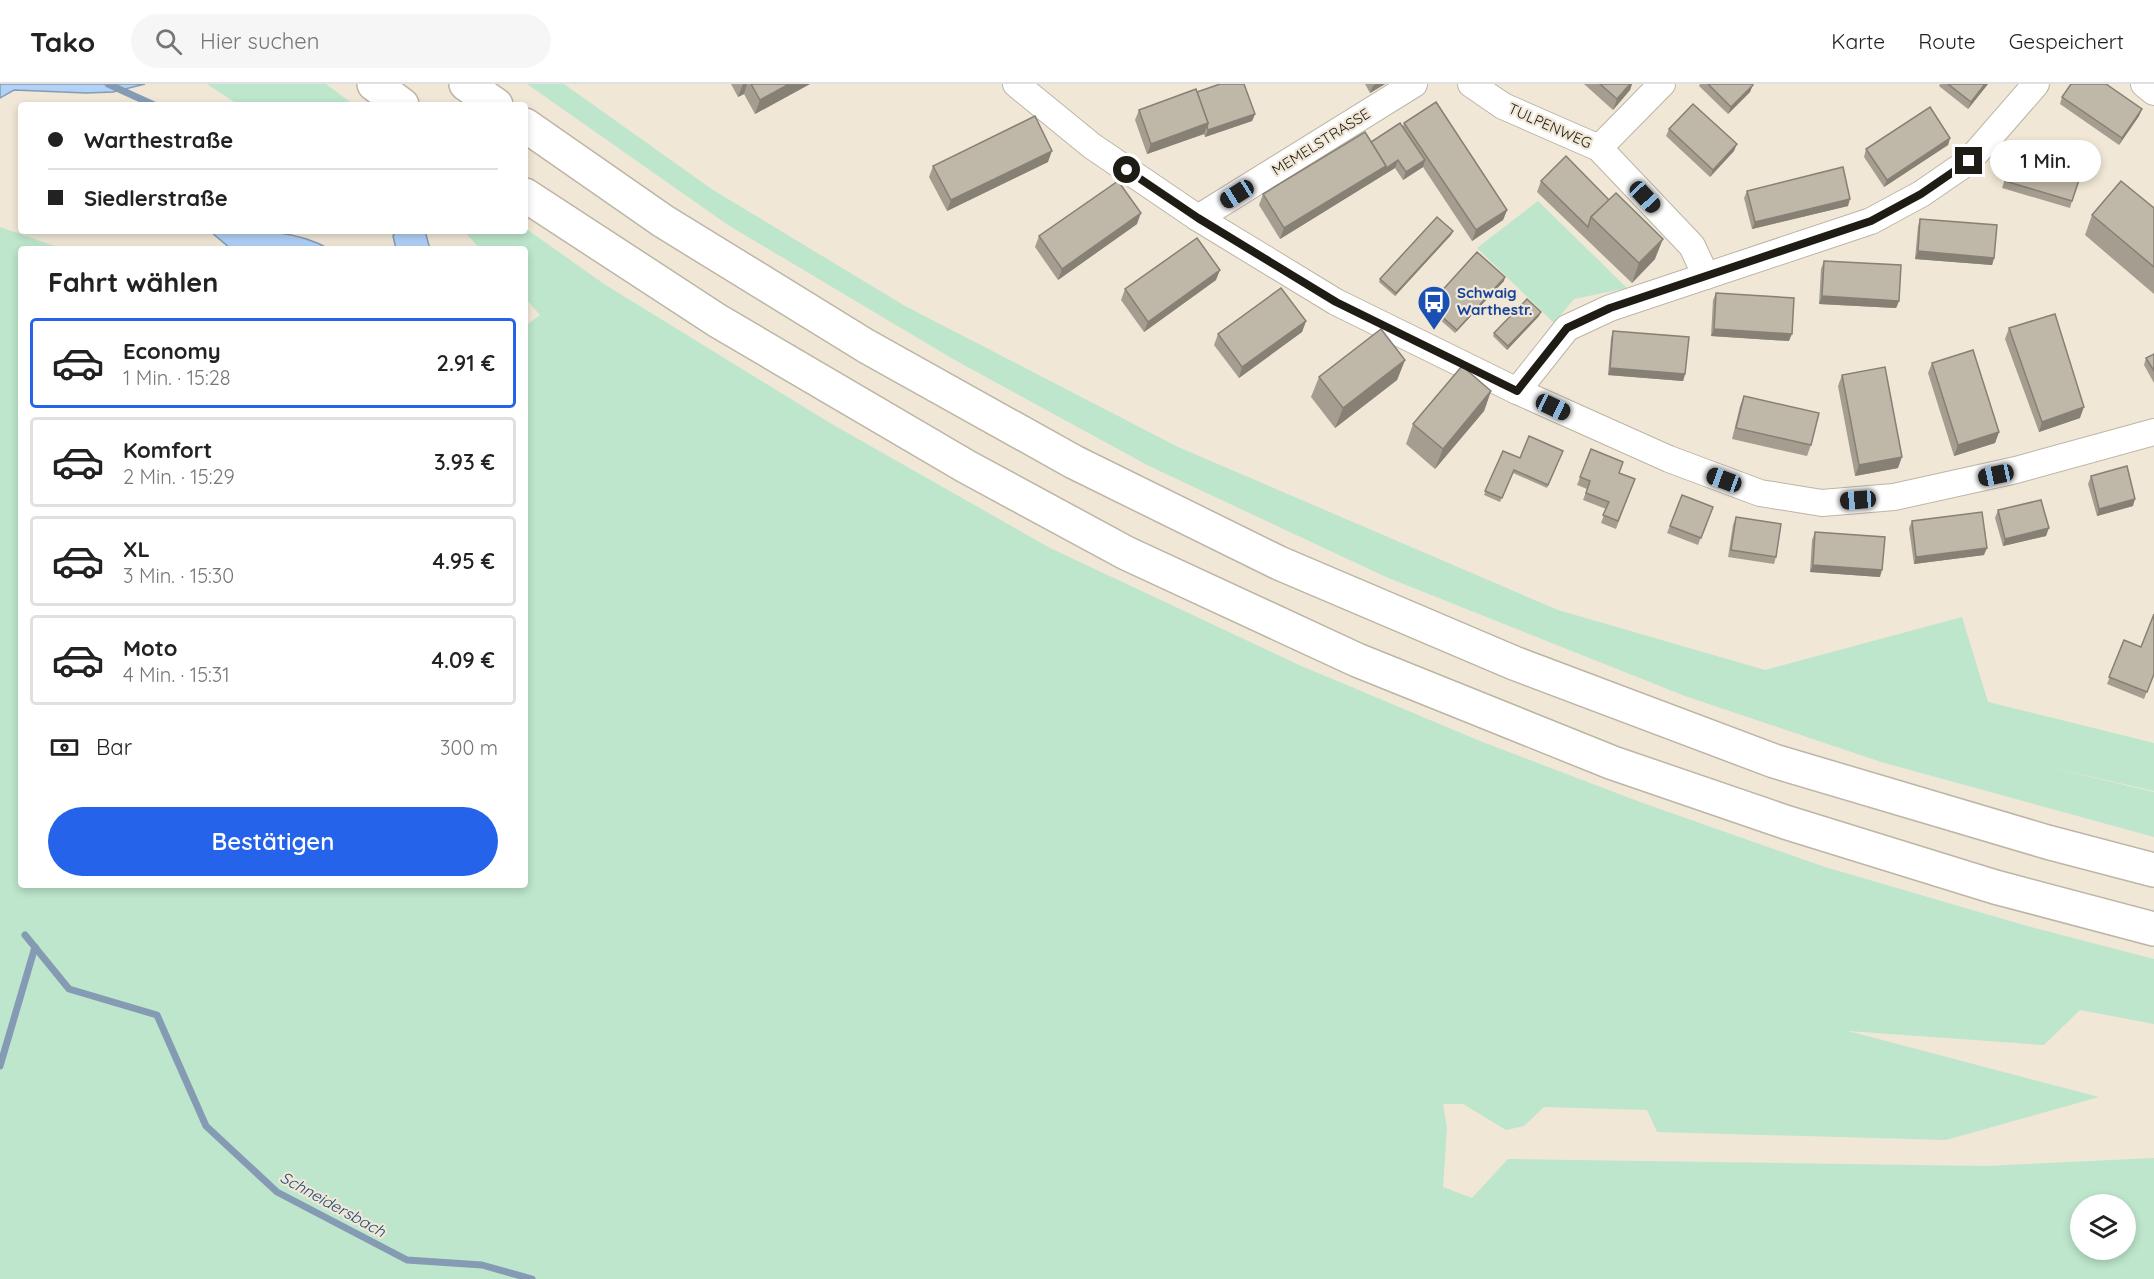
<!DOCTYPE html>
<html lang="de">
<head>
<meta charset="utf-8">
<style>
	body { margin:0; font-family:Quicksand,sans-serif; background:#f6f6f6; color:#222; height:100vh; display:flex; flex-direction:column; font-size:22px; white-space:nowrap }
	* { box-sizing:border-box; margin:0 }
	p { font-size:20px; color:#767676 }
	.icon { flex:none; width:33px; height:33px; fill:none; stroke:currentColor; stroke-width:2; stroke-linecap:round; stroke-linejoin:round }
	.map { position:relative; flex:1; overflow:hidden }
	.panel { position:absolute; left:18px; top:162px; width:510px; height:642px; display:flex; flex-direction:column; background:#fff; border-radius:6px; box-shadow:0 3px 9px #0003 }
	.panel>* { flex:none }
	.hud { position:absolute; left:18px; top:18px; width:510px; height:132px; border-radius:6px; box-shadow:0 3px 9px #0003; display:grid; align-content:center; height:132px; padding:0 30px; background:#fff }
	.buttons { position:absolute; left:2070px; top:1110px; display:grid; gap:12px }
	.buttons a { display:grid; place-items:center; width:66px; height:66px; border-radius:50%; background:#fff; box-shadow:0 3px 9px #0003; font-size:30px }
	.end { position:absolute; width:27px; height:27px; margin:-14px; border:8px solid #1f1c16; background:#fff; box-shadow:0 0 0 3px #fff }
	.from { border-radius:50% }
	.bubble { position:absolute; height:42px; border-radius:21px; background:#fff; box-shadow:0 3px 9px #0003; font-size:20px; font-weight:600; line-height:42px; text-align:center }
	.car { position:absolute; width:18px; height:36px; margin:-18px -9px; border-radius:8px; box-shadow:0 0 4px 2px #0007; background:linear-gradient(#222 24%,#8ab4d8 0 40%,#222 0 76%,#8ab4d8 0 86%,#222 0) }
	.hud b { display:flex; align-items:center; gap:21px; height:57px; font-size:22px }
	.hud b+b { border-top:2px solid #e0e0e0 }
	.hud i { width:15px; height:15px; background:#222 }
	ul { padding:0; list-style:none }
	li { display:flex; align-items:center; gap:18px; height:90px; margin:0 12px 9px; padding:0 18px; border:3px solid #e0e0e0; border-radius:6px }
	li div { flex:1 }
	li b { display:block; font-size:22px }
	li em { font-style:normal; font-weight:600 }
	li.current { border-color:#2563eb }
	li>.icon { width:54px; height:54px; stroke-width:1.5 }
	h2 { padding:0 30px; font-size:27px; line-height:72px }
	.pay { display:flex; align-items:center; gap:15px; height:66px; padding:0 30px; font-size:22px }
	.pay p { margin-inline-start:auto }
	.cta { display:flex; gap:12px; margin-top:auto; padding:12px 30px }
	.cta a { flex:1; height:69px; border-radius:36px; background:#2563eb; color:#fff; font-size:24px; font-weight:600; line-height:69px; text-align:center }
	header { display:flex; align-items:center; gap:36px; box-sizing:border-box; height:84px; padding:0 30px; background:#fff; border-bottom:2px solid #e0e0e0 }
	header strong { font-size:28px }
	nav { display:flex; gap:33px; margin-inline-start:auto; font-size:21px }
	.search { width:420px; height:54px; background:#f6f6f6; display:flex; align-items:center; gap:15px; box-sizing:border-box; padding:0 21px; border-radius:33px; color:#767676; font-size:22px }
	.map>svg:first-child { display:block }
	.green { fill:#bde6cc; fill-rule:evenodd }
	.water { fill:#b1d1f7; stroke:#859bb4; stroke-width:1.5 }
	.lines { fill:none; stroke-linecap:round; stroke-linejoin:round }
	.stream { stroke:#859bb4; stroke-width:7 }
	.minor-casing { stroke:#bdb5a5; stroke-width:28 }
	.motorway-casing { stroke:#bdb5a5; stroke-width:36 }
	.minor { stroke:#fff; stroke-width:26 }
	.motorway { stroke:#fff; stroke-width:33 }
	.wall { fill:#a49d90 }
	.shaded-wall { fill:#868075 }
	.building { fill:#bfb7a7; stroke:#868075; stroke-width:1.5 }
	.route { stroke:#1f1c16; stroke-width:8 }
	.labels { text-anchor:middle; stroke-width:4.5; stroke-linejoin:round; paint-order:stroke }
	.street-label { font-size:15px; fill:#1f1c16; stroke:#f0e7d6 }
	.transit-label { font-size:15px; font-weight:bold; fill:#164399; stroke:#f0e7d6; text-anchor:start }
	.water-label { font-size:16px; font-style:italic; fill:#214c7b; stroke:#f0e7d6 }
</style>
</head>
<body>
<header>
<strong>Tako</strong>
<div class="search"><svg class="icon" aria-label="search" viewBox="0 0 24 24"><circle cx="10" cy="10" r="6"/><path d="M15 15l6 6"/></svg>Hier suchen</div>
<nav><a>Karte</a><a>Route</a><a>Gespeichert</a></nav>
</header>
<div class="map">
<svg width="2154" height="1195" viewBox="0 0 2154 1195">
	<rect width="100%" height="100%" fill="#f0e7d6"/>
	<!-- green -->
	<g class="green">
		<path d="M207,0H326L354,21H239Z"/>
		<path d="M527,0H564L713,106L905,222L1178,363L1558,526L1765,586L1962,533L1988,618L2154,659V707L2032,679L2154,708V753L1881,678L1685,612L1386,493L1149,382L953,275L728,141Z"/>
		<path d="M1538,117L1627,204L1574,215L1554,239L1477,164Z"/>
		<path d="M0,143L63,165H21V801H525V242L540,231L525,214V165H480L464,147H525V144L604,200L830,339L1050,464L1299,581L1480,657L1640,718L1825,783L2027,842L2154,875V940L2080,926L2044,961L1848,947L2099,1013L1946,1056L1657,1048L1647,1026L1544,1023L1524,1042L1506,1046L1463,1020H1443L1447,1044L1443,1103L1472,1114L1508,1075L1986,1082L2154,1074V1195H0ZM2080,1120H2126V1166H2080Z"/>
	</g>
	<!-- water -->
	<g class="water">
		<path d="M0,0H145L113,8L86,9L14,6L0,14Z"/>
		<path d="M210,147C250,147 293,144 329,165H231Z"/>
		<path d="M396,147H425L430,165H396L393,152Z"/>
	</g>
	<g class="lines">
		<!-- stream -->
		<g class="stream">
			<path d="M108,0L154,21"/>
			<path d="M25,851L69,905L157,931L206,1042L277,1108L407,1176L482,1181L532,1195"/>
			<path d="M0,982L35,863"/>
		</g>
		<!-- minor casing -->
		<g class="minor-casing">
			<g id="minor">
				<path d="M1016,0L1092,62L1198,134L1336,218L1517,307L1669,375L1760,409L1822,419L1894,413L2016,386L2154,348"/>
				<path d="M1471,0L1503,22L1599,64L1692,162L1706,192"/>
				<path d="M2144,0L2154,8"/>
				<path d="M1599,64L1662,0"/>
				<path d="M1198,134L1414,0"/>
				<path d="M1517,307L1567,244L1610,224L1871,137L1921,110L1969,77L2036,0"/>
			</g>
		</g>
		<!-- motorway casing -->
		<g class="motorway-casing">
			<g id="motorway">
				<path d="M374,0L402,21"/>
				<path d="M466,0L496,21"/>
				<path d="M525,41L663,137L866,262L1074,378L1279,479L1514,579L1774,677L2047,758L2154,786"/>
				<path d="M525,111L718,237L967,383L1126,469L1357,576L1613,679L1785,738L1995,803L2154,845"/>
			</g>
		</g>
		<!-- minor -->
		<use href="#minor" class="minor"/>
		<!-- motorway -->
		<use href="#motorway" class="motorway"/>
	</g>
	<!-- wall -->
	<g class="wall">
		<path d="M731,0H810L755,30L744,10L738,13Z"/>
		<path d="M1365,0H1385L1370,9Z"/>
		<path d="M1584,0H1632L1630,6L1613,26Z"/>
		<path d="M1700,0H1752L1750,8L1728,30L1699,2Z"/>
		<path d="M1940,0H1988L1968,25L1939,2Z"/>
		<path d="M1197,8L1255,30L1252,37L1205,53L1204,50L1147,70L1135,36L1139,26Z"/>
		<path d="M2062,13L2142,25L2139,32L2119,61L2060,20Z"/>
		<path d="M1404,39L1507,126L1503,136L1472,157L1423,83L1403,96L1395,84L1280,155L1259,121L1263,110L1403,42Z"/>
		<path d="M1669,45L1734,67L1710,93L1666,52Z"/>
		<path d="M1950,54L1948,61L1884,103L1864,73L1866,65Z"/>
		<path d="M2013,70L2072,117L2070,124L2002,104Z"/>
		<path d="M1048,78L947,127L929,93L933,82Z"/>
		<path d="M1541,97L1609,116L1655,175L1632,199L1537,108Z"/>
		<path d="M1747,107L1848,122L1752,145L1744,114Z"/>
		<path d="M2154,124V210L2085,151L2092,131Z"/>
		<path d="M1920,135L1994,174L1992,181L1915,175L1918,142Z"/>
		<path d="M1137,140L1058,196L1035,163L1039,152Z"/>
		<path d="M1453,147L1451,151L1395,212L1379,198L1380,195Z"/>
		<path d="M1824,177L1899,217L1896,224L1819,220L1821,185Z"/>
		<path d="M1216,196L1144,248L1121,216L1125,205Z"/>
		<path d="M1504,197L1455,249L1428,225L1429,221Z"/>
		<path d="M1716,209L1789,257L1711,252L1713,216Z"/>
		<path d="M1539,232L1507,266L1493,252L1494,249Z"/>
		<path d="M1306,237L1302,248L1239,294L1214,261L1218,250Z"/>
		<path d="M2009,244L2080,334L2039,348L2005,255Z"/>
		<path d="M1613,247L1685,290L1683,297L1608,291L1611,254Z"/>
		<path d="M2154,270V299L2144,281L2146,274Z"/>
		<path d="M1405,276L1397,296L1335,344L1311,313L1319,293Z"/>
		<path d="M1932,279L1999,348L1995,359L1954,372L1928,289Z"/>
		<path d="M1842,291L1898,384L1855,392L1838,302Z"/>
		<path d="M1491,307L1484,327L1435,385L1406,360L1413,340Z"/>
		<path d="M1744,312L1811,361L1807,372L1732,355L1740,322Z"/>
		<path d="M1591,365L1619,389L1635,395L1616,445L1601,439L1606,425L1583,416L1587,405L1577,401Z"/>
		<path d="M1503,367L1520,374L1563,367L1547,404L1513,389L1500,418L1484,411Z"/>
		<path d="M2091,392L2133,422L2097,432L2088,400Z"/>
		<path d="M1682,411L1713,423L1698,461L1667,449Z"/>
		<path d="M1998,426L2046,452L2003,462L1995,434Z"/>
		<path d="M1736,433L1776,473L1774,480L1728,473L1733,441Z"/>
		<path d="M1912,437L1984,471L1914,480L1909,444Z"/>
		<path d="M1815,448L1880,493L1810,488L1812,456Z"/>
		<path d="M2124,556L2154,590L2144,615L2107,600Z"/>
	</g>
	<!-- shaded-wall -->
	<g class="shaded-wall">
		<path d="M743,0H747L744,10L738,13Z"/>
		<path d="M789,0H810L755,30L760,16Z"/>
		<path d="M1376,0H1385L1370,9L1373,2Z"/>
		<path d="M1630,0H1632L1630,6L1613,26L1617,15Z"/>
		<path d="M1985,0H1988L1968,25L1971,18Z"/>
		<path d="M1753,1L1750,8L1728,30L1731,23Z"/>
		<path d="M2142,25L2139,32L2119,61L2122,54Z"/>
		<path d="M1255,30L1252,37L1205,53L1208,46Z"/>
		<path d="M1208,39L1204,50L1147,70L1151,60Z"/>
		<path d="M1950,54L1948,61L1884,103L1887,96Z"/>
		<path d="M1737,60L1734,67L1710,93L1713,86Z"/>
		<path d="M1052,67L1048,78L947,127L951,116Z"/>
		<path d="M1398,76L1395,84L1382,92L1385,85Z"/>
		<path d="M1425,76L1423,83L1403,96L1406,88Z"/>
		<path d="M1386,82L1382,92L1280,155L1284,144Z"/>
		<path d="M1850,115L1848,122L1752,145L1755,138Z"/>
		<path d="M1507,126L1503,136L1472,157L1476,146Z"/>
		<path d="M1141,129L1137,140L1058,196L1062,185Z"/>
		<path d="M1453,147L1451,151L1395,212L1396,209Z"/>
		<path d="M1663,155L1655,175L1632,199L1639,179Z"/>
		<path d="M1918,167L1994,174L1992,181L1915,175Z"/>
		<path d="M1220,186L1216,196L1144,248L1148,238Z"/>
		<path d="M1505,193L1504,197L1455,249L1457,246Z"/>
		<path d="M1822,212L1899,217L1896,224L1819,220Z"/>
		<path d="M1541,228L1539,232L1507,266L1508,262Z"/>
		<path d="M1306,237L1302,248L1239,294L1242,283Z"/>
		<path d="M1714,245L1792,250L1789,257L1711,252Z"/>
		<path d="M1405,276L1397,296L1335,344L1343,324Z"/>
		<path d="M1610,284L1685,290L1683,297L1608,291Z"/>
		<path d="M1491,307L1484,327L1435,385L1443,365Z"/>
		<path d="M2084,323L2080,334L2039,348L2042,338Z"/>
		<path d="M1999,348L1995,359L1954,372L1958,361Z"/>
		<path d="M1902,373L1898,384L1855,392L1859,381Z"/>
		<path d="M2135,415L2133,422L2097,432L2099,425Z"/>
		<path d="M2049,444L2046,452L2003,462L2005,455Z"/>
		<path d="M1987,464L1984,471L1914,480L1916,473Z"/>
		<path d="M1813,481L1882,486L1880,493L1810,488Z"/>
	</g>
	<!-- building -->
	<g class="building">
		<path d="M751,0H789L760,16Z"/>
		<path d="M1220,0H1244L1255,30L1208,46L1207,43L1208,39L1197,8Z"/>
		<path d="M1600,0H1630L1617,15Z"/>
		<path d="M1708,0H1752L1753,1L1731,23Z"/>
		<path d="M1948,0H1985L1971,18Z"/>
		<path d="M2071,0H2106L2142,25L2122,54L2062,13Z"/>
		<path d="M1196,5L1208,39L1151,60L1139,26Z"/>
		<path d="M1436,18L1507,126L1476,146L1404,39Z"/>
		<path d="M1693,20L1737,60L1713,86L1669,45Z"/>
		<path d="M1930,23L1950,54L1887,96L1866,65Z"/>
		<path d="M1035,32L1052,67L951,116L933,82Z"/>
		<path d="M1400,39L1425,76L1406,88L1398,76L1385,85L1386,82L1371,58Z"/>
		<path d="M1365,48L1386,82L1284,144L1263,110Z"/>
		<path d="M2015,63L2083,84L2072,117L2005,97Z"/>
		<path d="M1566,72L1609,116L1591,133L1588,143L1541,97Z"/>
		<path d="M1843,83L1850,115L1755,138L1747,107Z"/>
		<path d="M1118,97L1141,129L1062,185L1039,152Z"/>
		<path d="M2121,97L2154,124V183L2092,131Z"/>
		<path d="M1616,109L1663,155L1639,179L1591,133Z"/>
		<path d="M1437,133L1453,147L1396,209L1380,195Z"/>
		<path d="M1920,135L1997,141L1994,174L1918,167Z"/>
		<path d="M1197,154L1220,186L1148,238L1125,205Z"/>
		<path d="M1477,168L1505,193L1457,246L1429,221Z"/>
		<path d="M1824,177L1901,181L1899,217L1822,212Z"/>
		<path d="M1281,204L1306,237L1242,283L1218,250Z"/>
		<path d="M1716,209L1794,214L1792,250L1714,245Z"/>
		<path d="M1527,215L1541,228L1508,262L1494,249Z"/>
		<path d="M2055,230L2084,323L2042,338L2009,244Z"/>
		<path d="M1381,245L1405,276L1343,324L1319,293Z"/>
		<path d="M1613,247L1689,253L1685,290L1610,284Z"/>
		<path d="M1973,266L1999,348L1958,361L1932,279Z"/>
		<path d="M2154,270V287L2146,274Z"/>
		<path d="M1462,282L1491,307L1443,365L1413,340Z"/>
		<path d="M1885,283L1902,373L1859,381L1842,291Z"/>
		<path d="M1744,312L1819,329L1811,361L1736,344Z"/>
		<path d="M1529,352L1563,367L1548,401L1514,386L1502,414L1485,407L1503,367L1520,374Z"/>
		<path d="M1591,365L1623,378L1619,389L1635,395L1618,437L1603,431L1609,418L1586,409L1590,397L1580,393Z"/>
		<path d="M2127,382L2135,415L2099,425L2091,392Z"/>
		<path d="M1682,411L1713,423L1701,454L1670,442Z"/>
		<path d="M2041,416L2049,444L2005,455L1998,426Z"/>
		<path d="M1982,428L1987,464L1916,473L1912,437Z"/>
		<path d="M1736,433L1781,440L1776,473L1731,466Z"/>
		<path d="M1815,448L1885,453L1882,486L1813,481Z"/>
		<path d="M2154,530V590L2147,608L2109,593L2124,556L2141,563Z"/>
	</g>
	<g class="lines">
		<!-- route -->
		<path class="route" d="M1127,86L1198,134L1336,218L1517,307L1567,244L1610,224L1871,137L1921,110L1969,77"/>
	</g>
	<!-- icons -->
	<defs>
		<g id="bus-pin" transform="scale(1.725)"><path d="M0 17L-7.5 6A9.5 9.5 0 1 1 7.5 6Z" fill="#1a4fb4" stroke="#f0e7d6"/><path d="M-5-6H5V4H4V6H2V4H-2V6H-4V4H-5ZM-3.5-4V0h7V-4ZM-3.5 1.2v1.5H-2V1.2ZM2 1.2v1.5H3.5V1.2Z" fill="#fff"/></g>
	</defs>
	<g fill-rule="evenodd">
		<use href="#bus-pin" x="1434" y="218"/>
	</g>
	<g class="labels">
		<!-- street labels -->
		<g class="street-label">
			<text transform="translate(1550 42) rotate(24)" y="5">TULPENWEG</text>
			<text transform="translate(1321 58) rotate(-32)" y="5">MEMELSTRASSE</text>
		</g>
		<!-- transit labels -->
		<g class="transit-label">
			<text x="1457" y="214">Schwaig<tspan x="1457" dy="17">Warthestr.</tspan></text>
		</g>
		<!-- water labels -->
		<g class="water-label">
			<text transform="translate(333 1120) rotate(29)" y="6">Schneidersbach</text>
		</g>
	</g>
</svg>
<div class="buttons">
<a><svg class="icon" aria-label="layers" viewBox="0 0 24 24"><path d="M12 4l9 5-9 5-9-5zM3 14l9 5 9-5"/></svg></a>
</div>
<i class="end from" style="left:1127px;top:86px"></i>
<i class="end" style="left:1969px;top:77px"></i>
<div class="bubble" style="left:1990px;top:56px;width:111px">1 Min.</div>
<i class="car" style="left:1237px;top:110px;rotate:238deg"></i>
<i class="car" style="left:1645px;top:113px;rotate:137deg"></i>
<i class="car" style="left:1553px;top:323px;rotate:115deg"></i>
<i class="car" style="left:1996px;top:391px;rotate:258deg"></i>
<i class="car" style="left:1724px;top:396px;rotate:290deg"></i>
<i class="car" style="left:1858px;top:416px;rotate:266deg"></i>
<div class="hud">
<b><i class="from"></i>Warthestraße</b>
<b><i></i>Siedlerstraße</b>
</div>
<section class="panel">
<h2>Fahrt wählen</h2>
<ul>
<li class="current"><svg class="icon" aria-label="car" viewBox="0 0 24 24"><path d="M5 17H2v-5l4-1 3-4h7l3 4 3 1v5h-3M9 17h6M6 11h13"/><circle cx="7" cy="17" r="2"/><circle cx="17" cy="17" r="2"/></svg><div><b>Economy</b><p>1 Min. · 15:28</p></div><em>2.91 €</em></li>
<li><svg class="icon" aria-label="car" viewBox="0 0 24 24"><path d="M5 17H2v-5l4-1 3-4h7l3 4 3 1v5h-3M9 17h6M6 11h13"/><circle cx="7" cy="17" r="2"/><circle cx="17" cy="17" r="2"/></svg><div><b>Komfort</b><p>2 Min. · 15:29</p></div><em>3.93 €</em></li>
<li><svg class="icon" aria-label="car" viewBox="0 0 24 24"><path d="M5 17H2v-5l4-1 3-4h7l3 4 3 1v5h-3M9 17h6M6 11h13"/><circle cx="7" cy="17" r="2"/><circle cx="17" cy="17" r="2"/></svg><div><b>XL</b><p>3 Min. · 15:30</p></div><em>4.95 €</em></li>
<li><svg class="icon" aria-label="car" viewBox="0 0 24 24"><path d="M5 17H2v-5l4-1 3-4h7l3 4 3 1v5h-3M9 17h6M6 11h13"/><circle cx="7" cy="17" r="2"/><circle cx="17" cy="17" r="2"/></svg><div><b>Moto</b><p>4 Min. · 15:31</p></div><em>4.09 €</em></li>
</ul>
<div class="pay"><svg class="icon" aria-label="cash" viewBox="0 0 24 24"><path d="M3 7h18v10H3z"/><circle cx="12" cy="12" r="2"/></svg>Bar<p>300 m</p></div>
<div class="cta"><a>Bestätigen</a></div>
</section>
</div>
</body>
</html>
